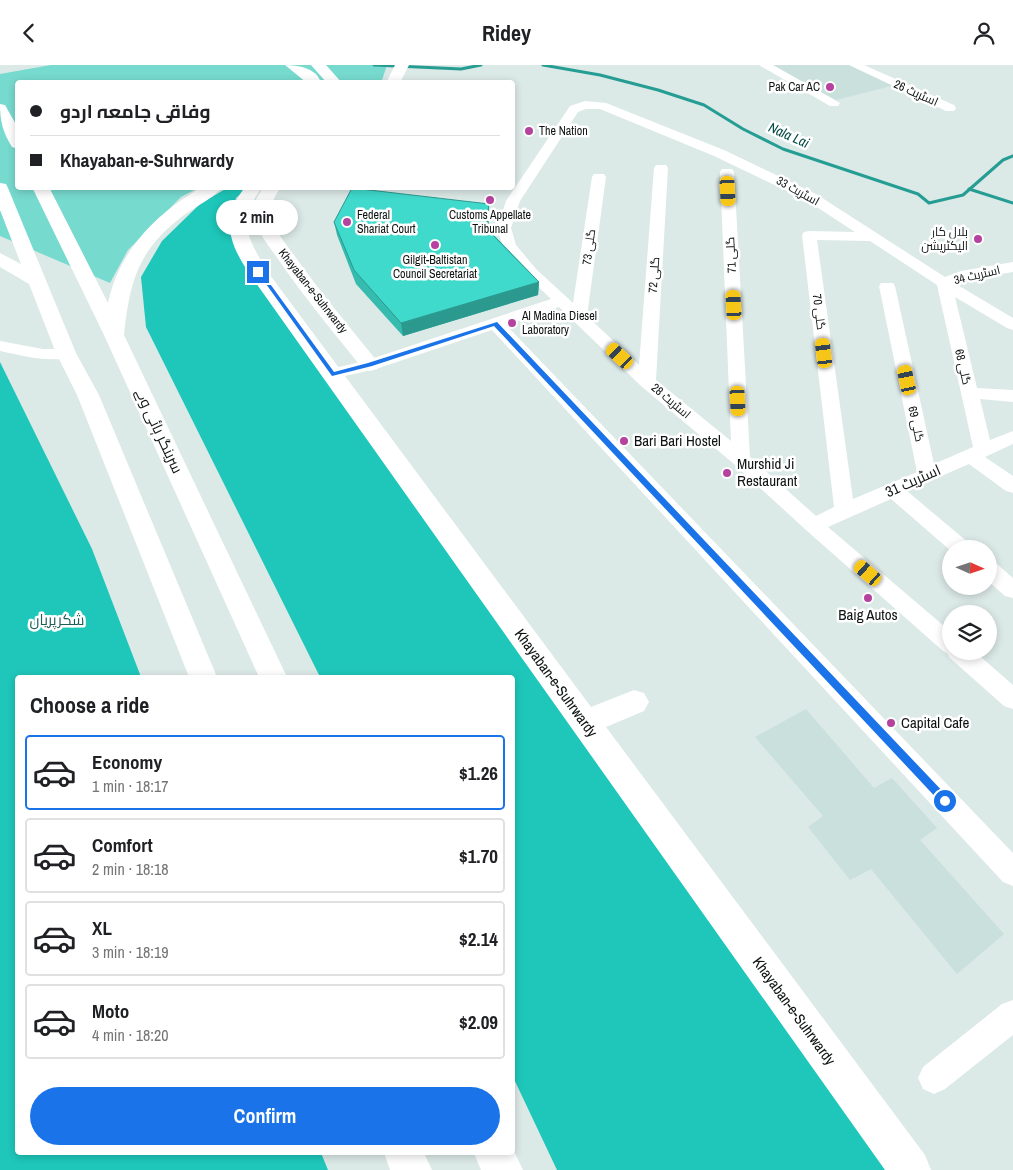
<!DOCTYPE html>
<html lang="en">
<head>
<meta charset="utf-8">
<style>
	body { margin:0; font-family:"Archivo Narrow",Cairo,sans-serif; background:#f6f6f6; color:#202124; height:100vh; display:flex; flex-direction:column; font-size:19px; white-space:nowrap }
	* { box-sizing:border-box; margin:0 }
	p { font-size:16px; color:#757577 }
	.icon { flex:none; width:28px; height:28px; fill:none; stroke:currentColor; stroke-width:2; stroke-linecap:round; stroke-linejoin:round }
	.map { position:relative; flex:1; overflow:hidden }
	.panel { position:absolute; left:15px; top:610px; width:500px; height:480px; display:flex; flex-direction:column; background:#fff; border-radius:5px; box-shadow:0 2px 8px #0003 }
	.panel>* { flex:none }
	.hud { position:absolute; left:15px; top:15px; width:500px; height:110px; border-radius:5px; box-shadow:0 2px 8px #0003; display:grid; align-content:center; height:110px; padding:0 15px; background:#fff }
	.needle { width:32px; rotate:93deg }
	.controls { position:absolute; left:942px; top:475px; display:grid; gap:10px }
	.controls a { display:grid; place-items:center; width:55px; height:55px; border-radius:50%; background:#fff; box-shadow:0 2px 8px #0003; font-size:25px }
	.end { position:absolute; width:22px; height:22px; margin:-11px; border:6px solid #1a73e8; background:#fff; box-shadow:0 0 0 2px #fff }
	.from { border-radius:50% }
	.bubble { position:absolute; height:35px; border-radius:18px; background:#fff; box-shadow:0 2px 8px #0003; font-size:16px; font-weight:800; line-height:35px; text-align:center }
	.car { position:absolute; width:15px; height:30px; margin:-15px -8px; border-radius:6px; box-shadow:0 0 4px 1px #0007; background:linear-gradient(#f5c518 24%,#345 0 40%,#f5c518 0 76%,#345 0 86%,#f5c518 0) }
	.hud b { display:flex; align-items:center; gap:18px; height:48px; font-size:19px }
	.hud b+b { border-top:1px solid #e0e0e0 }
	.hud i { width:12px; height:12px; background:#202124 }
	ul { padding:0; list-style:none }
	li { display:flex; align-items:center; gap:15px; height:75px; margin:0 10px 8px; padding:0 5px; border:2px solid #e0e0e0; border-radius:5px }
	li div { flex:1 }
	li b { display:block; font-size:19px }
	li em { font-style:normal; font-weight:800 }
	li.selected { border-color:#1a73e8 }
	li>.icon { width:45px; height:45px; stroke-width:1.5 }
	h2 { padding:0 15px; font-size:22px; line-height:60px }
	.cta { display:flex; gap:10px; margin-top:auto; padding:10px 15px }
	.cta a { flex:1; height:58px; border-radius:30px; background:#1a73e8; color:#fff; font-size:20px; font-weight:800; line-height:58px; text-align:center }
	header { display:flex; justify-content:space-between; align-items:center; height:65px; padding:0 15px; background:#fff; font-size:22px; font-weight:800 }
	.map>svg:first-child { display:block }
	.built { fill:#c9e0dc }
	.green { fill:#77dacf }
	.forest { fill:#1ec7ba }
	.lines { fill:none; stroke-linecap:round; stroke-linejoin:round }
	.stream { stroke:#259d93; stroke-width:3 }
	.minor { fill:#fff; fill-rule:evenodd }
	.major { fill:#fff; fill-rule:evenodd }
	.highway { fill:#fff; fill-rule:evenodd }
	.wall { fill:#36bbaf }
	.shaded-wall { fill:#2c998f }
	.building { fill:#3fdacc; stroke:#2c998f }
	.route { fill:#1a73e8 }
	.poi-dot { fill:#b4429e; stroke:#fff; stroke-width:2 }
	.labels { text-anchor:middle; stroke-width:5; stroke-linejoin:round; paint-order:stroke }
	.far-poi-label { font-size:12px; fill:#0f1413; stroke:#fff; text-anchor:start }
	.far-street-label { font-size:12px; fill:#0f1413; stroke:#fff }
	.far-water-label { font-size:14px; font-style:italic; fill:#044a44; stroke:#fff }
	.street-label { font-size:15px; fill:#0f1413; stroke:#fff }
	.poi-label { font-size:15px; fill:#0f1413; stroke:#fff; text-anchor:start }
	.park-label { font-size:15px; fill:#205d57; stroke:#fff }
</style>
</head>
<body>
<header><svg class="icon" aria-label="back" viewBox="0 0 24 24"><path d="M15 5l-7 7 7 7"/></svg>Ridey<svg class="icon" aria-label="person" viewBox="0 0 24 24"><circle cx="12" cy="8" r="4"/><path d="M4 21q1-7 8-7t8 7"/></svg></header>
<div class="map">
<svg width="1013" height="1105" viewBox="0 0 1013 1105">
	<rect width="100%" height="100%" fill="#dbe9e7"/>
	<!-- built -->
	<g class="built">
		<path d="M772,0H850L895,20L836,35Z"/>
		<path d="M806,644L874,723L892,713L937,763L920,775L1004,869L957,909L871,804L850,815L808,762L823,751L755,672Z"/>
	</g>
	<!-- green -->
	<path class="green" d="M51,0H387L381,18H18V122L198,123L181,132L128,185L110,218L0,171V9Z"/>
	<!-- forest -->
	<g class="forest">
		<path d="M227,123H247L236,133L230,158L283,245L893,1105H557L513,1012L512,612H320L146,262L141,212L162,176L200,139Z"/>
		<path d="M0,297L92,484L141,612H18V1088H321L328,1105H0Z"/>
	</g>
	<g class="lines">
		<!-- stream -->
		<g class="stream">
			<path d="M374,0L461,4L481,0"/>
			<path d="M543,0L600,10L658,25L704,40L743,64L783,84L918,129L929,138L963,130L1003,95L1013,91"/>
			<path d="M969,124L1013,138"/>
		</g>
		<!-- minor -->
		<g class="minor">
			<path d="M759,0H773L840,38L838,41H830Z"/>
			<path d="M849,0H864L954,40L956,43L954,46H946Z"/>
			<path d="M585,36L606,38L724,85L816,129L945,212L961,206L1013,197V207L965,215L956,219L1013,253V265L1007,263L955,232L977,323L1013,325V337L980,334L990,375L1013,366V379L985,392L1013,411V428L1006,426L969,399L907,426L970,479L973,484H951V486L891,434L828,462L951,567V586H974L1013,620V644L1004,641L950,593L947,588L943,586L806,465L734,399L641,321L559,242L506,260L1013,788V821L1003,817L492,265L376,304L332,314L326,313L323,309L326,305L365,296L551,234L526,210L504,184L497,163L506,136L570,41ZM586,44H600L714,91L806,135L855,167L809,166L804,167L802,170L834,442L816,451L750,392L734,107L732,104H722L720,107L731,376L656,315L668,103L666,100H656L654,103L639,300L587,251L606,112L604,109H594L592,112L573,238L536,204L516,180L511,163L520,136L578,47ZM817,175L870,176L937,220L973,382L934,399L895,221L893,218H881L879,221L917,407L853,434Z"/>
			<path d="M0,276L43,284H72L75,288L72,292C48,298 24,291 0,286Z"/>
			<path d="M989,497L997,499L1013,513V533L1005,531L989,517Z"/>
			<path d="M1013,935V970L945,1024L934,1029L923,1024L918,1013L923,1002L1002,939Z"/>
		</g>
		<!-- major -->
		<g class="major">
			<path d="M311,0H326L342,18H327Z"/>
			<path d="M245,122H262C237,158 247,171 267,206L591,642L634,625L644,628L649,637L644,646L606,662L925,1090L931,1105H885L251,211C229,179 220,155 245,122Z"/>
			<path d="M264,122H281C275,131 269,140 271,151C274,165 285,178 294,190C320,227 349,261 377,296L381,300L377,304L370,306L363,304C334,268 304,232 278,194C269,181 257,167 254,151C251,140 258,130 264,122Z"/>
		</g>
		<!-- highway -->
		<g class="highway">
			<path d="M285,0C298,0 317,3 321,18H307Z"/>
			<path d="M395,0H409L400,18H386Z"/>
			<path d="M0,39L5,40L18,63V84L12,82C3,68 0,56 0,39Z"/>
			<path d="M0,118L6,119L8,123L76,288L99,330L217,612H189L77,330L56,288L29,219L0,202V188L21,199L0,145Z"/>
			<path d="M32,122H49L108,238C117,194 146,159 183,134C189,131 196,124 203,122C209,121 216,122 222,122C215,132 195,142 184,150C138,185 130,215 124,270L287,612H259L104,270Z"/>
			<path d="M512,1082L523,1105H481L474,1088H512Z"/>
			<path d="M384,1088H424L432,1105H390Z"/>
		</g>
	</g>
	<!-- wall -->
	<path class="wall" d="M489,139V152L488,164L539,217L538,230L403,271L356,219L337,170L334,157Z"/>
	<!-- shaded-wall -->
	<g class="shaded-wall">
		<path d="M489,139V152L487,176L486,163Z"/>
		<path d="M539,217L538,230L403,271L401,258Z"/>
	</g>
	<!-- building -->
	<path class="building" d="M352,123L489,139L486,163L539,217L401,258L354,205L334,157Z"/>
	<!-- route -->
	<path class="route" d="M256,205H260L334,307L368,298L497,257L948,732V739H942L494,261L372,301L332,311Z"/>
	<!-- markers -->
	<g class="poi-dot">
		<circle cx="830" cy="22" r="5"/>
		<circle cx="529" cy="66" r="5"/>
		<circle cx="490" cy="135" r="5"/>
		<circle cx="347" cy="157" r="5"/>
		<circle cx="978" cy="174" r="5"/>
		<circle cx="435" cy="180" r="5"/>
		<circle cx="512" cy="258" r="5"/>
		<circle cx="624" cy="376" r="5"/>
		<circle cx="727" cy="408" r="5"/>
		<circle cx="868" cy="533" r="5"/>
		<circle cx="891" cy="658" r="5"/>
	</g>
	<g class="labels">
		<!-- far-poi labels -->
		<g class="far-poi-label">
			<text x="820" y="26" text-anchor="end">Pak Car AC</text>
			<text x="539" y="70">The Nation</text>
			<text x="357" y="154">Federal<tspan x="357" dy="14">Shariat Court</tspan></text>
			<text x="490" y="154" text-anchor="middle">Customs Appellate<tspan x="490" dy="14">Tribunal</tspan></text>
			<text x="968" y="171" text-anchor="end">بلال کار<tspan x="968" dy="14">الیکٹریشن</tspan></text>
			<text x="435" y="199" text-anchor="middle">Gilgit-Baltistan<tspan x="435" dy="14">Council Secretariat</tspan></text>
			<text x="522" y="255">Al Madina Diesel<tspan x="522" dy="14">Laboratory</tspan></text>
		</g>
		<!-- far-street labels -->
		<g class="far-street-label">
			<text transform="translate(916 28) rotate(24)" y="4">اسٹریٹ 26</text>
			<text transform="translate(798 126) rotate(29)" y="4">اسٹریٹ 33</text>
			<text transform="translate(589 182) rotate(-82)" y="4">گلی 73</text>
			<text transform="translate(731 190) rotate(-93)" y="4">گلی 71</text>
			<text transform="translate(654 210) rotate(-86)" y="4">گلی 72</text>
			<text transform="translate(977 210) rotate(-13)" y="4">اسٹریٹ 34</text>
			<text transform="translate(313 226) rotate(52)" y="4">Khayaban-e-Suhrwardy</text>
			<text transform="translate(819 247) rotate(83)" y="4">گلی 70</text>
			<text transform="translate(963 302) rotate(77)" y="4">گلی 68</text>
			<text transform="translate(671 336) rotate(40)" y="4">اسٹریٹ 28</text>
			<text transform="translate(916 359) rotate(78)" y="4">گلی 69</text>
		</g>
		<!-- far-water labels -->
		<g class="far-water-label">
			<text transform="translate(789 70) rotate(24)" y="5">Nala Lai</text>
		</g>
		<!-- street labels -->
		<g class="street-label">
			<text transform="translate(159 366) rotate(65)" y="5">سرینگر ہائی وے</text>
			<text transform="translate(913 416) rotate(-24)" y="5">اسٹریٹ 31</text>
			<text transform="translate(556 618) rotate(54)" y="5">Khayaban-e-Suhrwardy</text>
			<text transform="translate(794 946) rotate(54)" y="5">Khayaban-e-Suhrwardy</text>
		</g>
		<!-- poi labels -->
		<g class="poi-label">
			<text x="634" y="381">Bari Bari Hostel</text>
			<text x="737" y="404">Murshid Ji<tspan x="737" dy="17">Restaurant</tspan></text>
			<text x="868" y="555" text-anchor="middle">Baig Autos</text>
			<text x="901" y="663">Capital Cafe</text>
		</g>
		<!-- park labels -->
		<g class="park-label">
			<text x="57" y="560">شکرپریاں</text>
		</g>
	</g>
</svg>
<div class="controls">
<a><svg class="needle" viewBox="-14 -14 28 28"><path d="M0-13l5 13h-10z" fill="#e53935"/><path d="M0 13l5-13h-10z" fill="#757577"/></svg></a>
<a><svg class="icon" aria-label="layers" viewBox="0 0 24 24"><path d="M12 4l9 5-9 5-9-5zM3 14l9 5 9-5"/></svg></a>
</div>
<i class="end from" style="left:945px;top:736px"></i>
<i class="end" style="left:258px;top:207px"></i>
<div class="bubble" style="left:216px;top:135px;width:82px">2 min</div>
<i class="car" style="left:728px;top:126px;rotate:177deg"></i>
<i class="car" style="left:734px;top:240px;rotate:357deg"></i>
<i class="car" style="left:824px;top:288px;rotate:353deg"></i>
<i class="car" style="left:620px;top:291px;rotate:313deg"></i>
<i class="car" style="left:907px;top:315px;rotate:348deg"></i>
<i class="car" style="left:738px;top:336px;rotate:177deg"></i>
<i class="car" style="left:868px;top:508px;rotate:311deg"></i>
<div class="hud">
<b><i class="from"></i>وفاقی جامعہ اردو</b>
<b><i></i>Khayaban-e-Suhrwardy</b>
</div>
<section class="panel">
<h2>Choose a ride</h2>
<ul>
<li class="selected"><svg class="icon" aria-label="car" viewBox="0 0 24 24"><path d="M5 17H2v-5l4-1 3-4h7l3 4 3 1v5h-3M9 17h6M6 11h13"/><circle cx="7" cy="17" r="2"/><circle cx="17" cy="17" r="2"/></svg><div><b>Economy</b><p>1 min · 18:17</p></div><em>$1.26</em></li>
<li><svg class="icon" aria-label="car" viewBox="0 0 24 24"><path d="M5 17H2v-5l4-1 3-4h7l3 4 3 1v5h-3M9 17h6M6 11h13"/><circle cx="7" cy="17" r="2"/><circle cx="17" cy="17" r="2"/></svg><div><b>Comfort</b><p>2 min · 18:18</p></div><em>$1.70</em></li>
<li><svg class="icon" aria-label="car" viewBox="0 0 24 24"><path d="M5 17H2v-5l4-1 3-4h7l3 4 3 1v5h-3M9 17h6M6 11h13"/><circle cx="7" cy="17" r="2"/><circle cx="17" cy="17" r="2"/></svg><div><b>XL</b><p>3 min · 18:19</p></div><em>$2.14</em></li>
<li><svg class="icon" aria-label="car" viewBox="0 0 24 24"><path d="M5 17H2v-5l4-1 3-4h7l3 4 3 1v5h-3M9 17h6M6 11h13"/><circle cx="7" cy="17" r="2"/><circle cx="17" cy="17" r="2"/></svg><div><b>Moto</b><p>4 min · 18:20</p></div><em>$2.09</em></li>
</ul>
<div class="cta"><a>Confirm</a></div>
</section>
</div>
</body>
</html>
